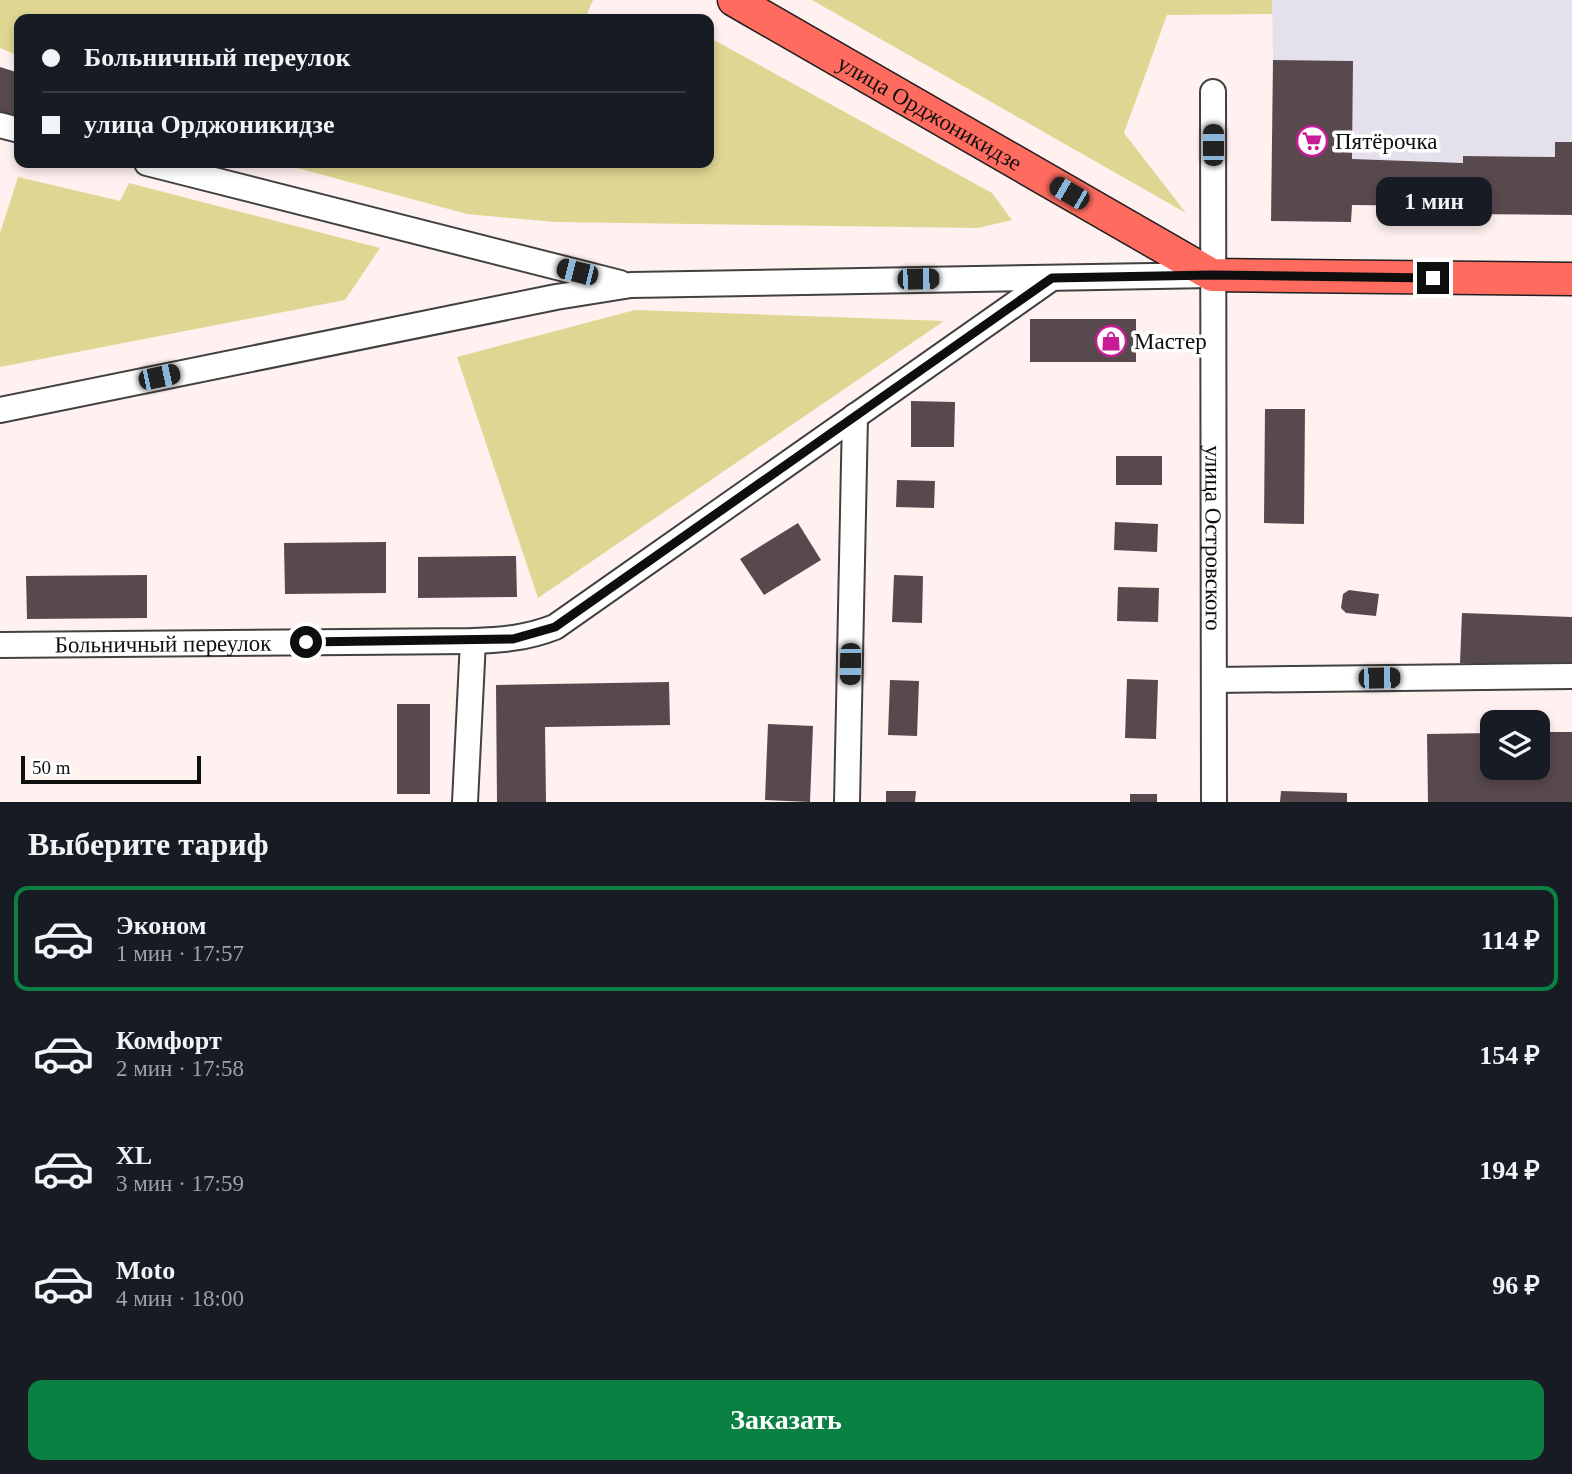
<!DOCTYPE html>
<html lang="ru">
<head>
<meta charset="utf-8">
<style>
	body { margin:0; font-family:"Times New Roman",serif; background:#20242c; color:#f1f3f6; height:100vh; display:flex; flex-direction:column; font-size:26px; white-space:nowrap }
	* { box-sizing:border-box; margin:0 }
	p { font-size:23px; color:#9ea1a6 }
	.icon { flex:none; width:38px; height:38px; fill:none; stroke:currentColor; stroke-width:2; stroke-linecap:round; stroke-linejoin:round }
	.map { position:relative; height:802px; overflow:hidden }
	.side { display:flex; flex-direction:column; background:#171b24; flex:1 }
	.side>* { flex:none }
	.hud { position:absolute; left:14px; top:14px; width:700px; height:154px; border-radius:14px; box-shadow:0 4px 10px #0003; display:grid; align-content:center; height:154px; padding:0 28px; background:#171b24 }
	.fabs { position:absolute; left:1480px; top:710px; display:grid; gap:14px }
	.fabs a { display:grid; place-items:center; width:70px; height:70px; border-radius:14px; background:#171b24; box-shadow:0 4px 10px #0003; font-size:35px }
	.scale { position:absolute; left:21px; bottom:18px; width:180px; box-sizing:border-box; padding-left:7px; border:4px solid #0e0e0e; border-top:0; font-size:19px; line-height:24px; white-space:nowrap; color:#0e0e0e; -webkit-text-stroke:5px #fff; paint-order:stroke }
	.end { position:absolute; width:32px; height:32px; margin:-16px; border:9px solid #0e0e0e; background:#fff; box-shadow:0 0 0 4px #fff }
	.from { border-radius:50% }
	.bubble { position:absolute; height:49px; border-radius:14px; background:#171b24; box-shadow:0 4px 10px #0003; font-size:23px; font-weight:700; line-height:49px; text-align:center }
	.car { position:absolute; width:21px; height:42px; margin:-21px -10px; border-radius:9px; box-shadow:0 0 5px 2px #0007; background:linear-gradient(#222 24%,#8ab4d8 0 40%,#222 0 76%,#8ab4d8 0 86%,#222 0) }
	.hud b { display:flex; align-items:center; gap:24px; height:66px; font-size:26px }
	.hud b+b { border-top:2px solid #363941 }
	.hud i { width:18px; height:18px; background:#f1f3f6 }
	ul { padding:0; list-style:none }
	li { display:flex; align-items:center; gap:21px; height:105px; margin:0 14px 10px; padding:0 14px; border:4px solid transparent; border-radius:14px }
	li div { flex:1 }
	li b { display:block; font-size:26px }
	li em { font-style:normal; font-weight:700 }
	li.selected { border-color:#0b8043 }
	li>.icon { width:63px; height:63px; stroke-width:1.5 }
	h2 { padding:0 28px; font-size:32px; line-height:84px }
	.cta { display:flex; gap:14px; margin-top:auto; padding:14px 28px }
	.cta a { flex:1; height:80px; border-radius:14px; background:#0b8043; color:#fff; font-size:28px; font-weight:700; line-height:80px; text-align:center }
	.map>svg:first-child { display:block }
	.industrial { fill:#e4e1ed }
	.forest { fill:#dfd693 }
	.building { fill:#57494d }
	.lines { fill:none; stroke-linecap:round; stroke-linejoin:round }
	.minor-casing { stroke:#414141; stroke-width:28 }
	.major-casing { stroke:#1f1f1f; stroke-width:35 }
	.minor { stroke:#fff; stroke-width:24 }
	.major { stroke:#ff6c5f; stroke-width:32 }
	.route { stroke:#0e0e0e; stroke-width:9 }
	.labels { text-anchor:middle; stroke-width:7; stroke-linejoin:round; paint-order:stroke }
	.street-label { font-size:23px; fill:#0e0e0e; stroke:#fff }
	.poi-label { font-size:23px; fill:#0e0e0e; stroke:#fff; text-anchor:start }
</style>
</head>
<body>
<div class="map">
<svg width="1572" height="802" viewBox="0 0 1572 802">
	<rect width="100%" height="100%" fill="#fff1ef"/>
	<!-- industrial -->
	<path class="industrial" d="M1272,0H1572V142H1555V157L1463,156V163L1352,159L1353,61L1273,60Z"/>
	<!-- forest -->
	<g class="forest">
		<path d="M0,0H593L585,19H19V56L0,48Z"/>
		<path d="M812,0H1272V14L1167,15L1124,133L1186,213Z"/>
		<path d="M714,40L992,193L1012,220L978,228L555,222L467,214L279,163H709V50Z"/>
		<path d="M18,177L120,201L129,183L380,248L345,300L0,367V233Z"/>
		<path d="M635,310H636L944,321L538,598L457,357Z"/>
	</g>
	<!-- building -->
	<g class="building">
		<path d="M1273,60L1353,61L1352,159L1463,163V156L1555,157V142H1572V215L1462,214V203H1440V206L1352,205L1351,222L1271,221Z"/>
		<path d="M0,67L19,73V117L0,112Z"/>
		<rect x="1030" y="319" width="106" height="43"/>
		<path d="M911,401L955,402L954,447H911Z"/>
		<path d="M1265,409H1305L1304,524L1264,523Z"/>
		<rect x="1116" y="456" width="46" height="29"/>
		<path d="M897,480L935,481L934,508L896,507Z"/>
		<path d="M1115,522L1158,524L1157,552L1114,550Z"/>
		<path d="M798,523L821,560L764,595L740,559Z"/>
		<path d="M386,542V593L285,594L284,543Z"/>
		<path d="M516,556L517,597L418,598V557Z"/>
		<path d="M147,575V618L27,619L26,576Z"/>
		<path d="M894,575L923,576L922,623L892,622Z"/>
		<path d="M1118,587L1159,588L1158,622L1117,621Z"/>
		<path d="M1349,590L1379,594L1376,616L1346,613L1341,608L1343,594Z"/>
		<path d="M1462,613L1572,617V666L1460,663Z"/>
		<path d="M1127,679L1158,680L1156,739L1125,738Z"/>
		<path d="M890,680L919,681L917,736L888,735Z"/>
		<path d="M669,682L670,725L545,727L546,802H497L496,685Z"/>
		<rect x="397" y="704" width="33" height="90"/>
		<path d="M768,724L813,726L810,802L765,800Z"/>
		<path d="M1538,732H1572V802H1428L1427,734L1493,733V768H1538Z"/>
		<path d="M886,791H916L915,802H886Z"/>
		<path d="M1281,791L1347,793V802H1280Z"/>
		<rect x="1130" y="794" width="27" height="8"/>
	</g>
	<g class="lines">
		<!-- minor casing -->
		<g class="minor-casing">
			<g id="minor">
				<path id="s1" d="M1213,92L1214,802"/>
				<path d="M0,125L19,130"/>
				<path d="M147,163L620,283"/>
				<path d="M0,410L556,297L631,285L1212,275"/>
				<path id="s2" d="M0,645L473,641C502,640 527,638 555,627L1052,278"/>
				<path d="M1214,680L1572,676"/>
				<path d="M465,802L473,641"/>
				<path d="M847,802L855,416"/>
			</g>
		</g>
		<!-- major casing -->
		<g class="major-casing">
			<g id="major">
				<path id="s3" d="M734,0L1212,275L1572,279"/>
			</g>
		</g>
		<!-- minor -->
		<use href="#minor" class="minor"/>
		<!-- major -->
		<use href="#major" class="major"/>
	</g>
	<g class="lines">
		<!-- route -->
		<path class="route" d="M306,642L513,639L555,627L1052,278L1212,275L1433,278"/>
	</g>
	<!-- icons -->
	<defs>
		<g id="supermarket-ring" transform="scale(1.575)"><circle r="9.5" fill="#fff" stroke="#c91b98" stroke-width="1.5"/><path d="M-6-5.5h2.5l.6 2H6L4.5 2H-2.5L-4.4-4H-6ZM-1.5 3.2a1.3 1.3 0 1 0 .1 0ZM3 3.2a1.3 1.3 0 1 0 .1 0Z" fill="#c91b98"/></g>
		<g id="shop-ring" transform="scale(1.575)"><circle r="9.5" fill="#fff" stroke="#c91b98" stroke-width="1.5"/><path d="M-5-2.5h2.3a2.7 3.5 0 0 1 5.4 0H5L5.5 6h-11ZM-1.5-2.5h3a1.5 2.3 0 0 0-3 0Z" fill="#c91b98"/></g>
	</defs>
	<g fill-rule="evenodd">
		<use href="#supermarket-ring" x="1312" y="141"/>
		<use href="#shop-ring" x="1111" y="341"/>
	</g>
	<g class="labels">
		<!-- street labels -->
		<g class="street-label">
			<text dy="8" stroke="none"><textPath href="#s3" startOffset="226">улица Орджоникидзе</textPath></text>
			<text dy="8" stroke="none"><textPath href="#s1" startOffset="446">улица Островского</textPath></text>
			<text dy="8" stroke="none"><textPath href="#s2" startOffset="163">Больничный переулок</textPath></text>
		</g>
		<!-- poi labels -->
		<g class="poi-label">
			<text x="1335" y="149">Пятёрочка</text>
			<text x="1134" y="349">Мастер</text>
		</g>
	</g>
</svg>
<div class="fabs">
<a><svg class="icon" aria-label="layers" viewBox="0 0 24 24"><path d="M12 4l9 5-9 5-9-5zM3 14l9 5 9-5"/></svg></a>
</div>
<div class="scale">50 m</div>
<i class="end from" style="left:306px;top:642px"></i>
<i class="end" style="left:1433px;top:278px"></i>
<div class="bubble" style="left:1376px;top:177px;width:116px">1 мин</div>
<i class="car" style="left:1213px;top:145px;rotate:0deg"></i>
<i class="car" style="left:1069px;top:193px;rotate:300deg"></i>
<i class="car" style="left:577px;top:272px;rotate:284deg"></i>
<i class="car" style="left:918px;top:279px;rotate:89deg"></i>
<i class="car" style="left:159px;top:377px;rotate:78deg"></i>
<i class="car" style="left:850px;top:664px;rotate:181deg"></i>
<i class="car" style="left:1379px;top:678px;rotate:89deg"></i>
<div class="hud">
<b><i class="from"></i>Больничный переулок</b>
<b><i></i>улица Орджоникидзе</b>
</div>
</div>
<section class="side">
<h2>Выберите тариф</h2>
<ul>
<li class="selected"><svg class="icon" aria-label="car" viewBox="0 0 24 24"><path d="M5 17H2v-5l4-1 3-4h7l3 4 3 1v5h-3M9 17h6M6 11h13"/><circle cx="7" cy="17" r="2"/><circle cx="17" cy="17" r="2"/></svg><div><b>Эконом</b><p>1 мин · 17:57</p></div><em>114 ₽</em></li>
<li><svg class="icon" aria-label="car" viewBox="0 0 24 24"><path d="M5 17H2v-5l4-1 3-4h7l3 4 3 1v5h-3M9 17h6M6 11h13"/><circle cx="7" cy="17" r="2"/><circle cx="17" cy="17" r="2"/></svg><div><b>Комфорт</b><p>2 мин · 17:58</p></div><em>154 ₽</em></li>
<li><svg class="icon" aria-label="car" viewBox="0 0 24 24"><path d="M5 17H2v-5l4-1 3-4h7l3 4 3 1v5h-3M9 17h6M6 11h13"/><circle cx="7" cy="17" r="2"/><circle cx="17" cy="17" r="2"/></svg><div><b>XL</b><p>3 мин · 17:59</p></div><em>194 ₽</em></li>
<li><svg class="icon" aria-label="car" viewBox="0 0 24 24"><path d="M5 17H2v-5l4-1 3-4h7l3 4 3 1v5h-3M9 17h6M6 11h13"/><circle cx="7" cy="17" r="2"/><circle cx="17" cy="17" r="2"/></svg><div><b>Moto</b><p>4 мин · 18:00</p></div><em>96 ₽</em></li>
</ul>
<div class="cta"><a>Заказать</a></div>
</section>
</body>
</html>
